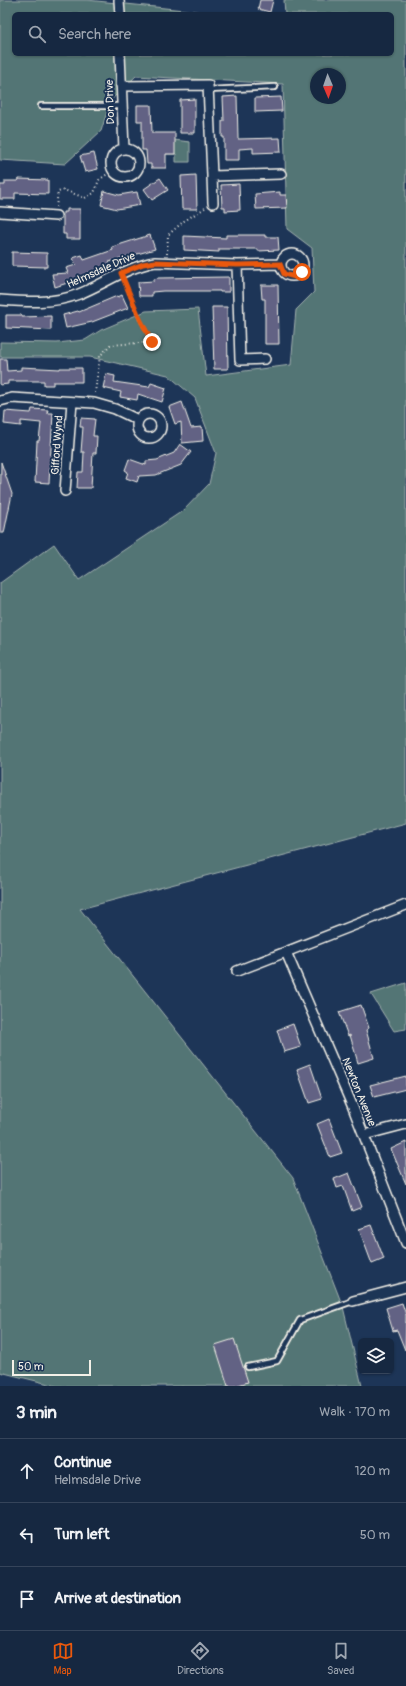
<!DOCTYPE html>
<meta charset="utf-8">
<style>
:root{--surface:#162841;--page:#23344c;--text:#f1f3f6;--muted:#9ea6b1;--line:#35445a;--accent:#ea580c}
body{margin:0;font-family:Pangolin,sans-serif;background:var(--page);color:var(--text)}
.controls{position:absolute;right:12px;bottom:12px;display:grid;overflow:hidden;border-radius:6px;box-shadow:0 1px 3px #0004}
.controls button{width:36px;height:36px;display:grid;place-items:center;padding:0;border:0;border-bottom:1px solid var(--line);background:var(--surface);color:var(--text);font:20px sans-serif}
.compass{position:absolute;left:310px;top:68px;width:36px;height:36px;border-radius:50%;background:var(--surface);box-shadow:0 1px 3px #0004;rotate:178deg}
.scale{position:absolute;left:12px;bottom:10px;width:79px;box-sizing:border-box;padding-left:4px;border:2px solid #f4f1e8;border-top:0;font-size:11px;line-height:14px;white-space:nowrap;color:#f4f1e8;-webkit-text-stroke:3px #1d3557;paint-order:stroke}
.stop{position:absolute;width:12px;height:12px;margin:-9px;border:3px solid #ea580c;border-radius:50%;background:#fff}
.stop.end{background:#ea580c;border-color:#fff;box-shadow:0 1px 4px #0008}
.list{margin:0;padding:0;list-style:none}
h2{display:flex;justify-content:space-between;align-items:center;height:52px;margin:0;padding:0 16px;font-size:17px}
h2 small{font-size:13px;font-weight:400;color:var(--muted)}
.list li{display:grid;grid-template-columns:26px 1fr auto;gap:12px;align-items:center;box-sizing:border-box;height:64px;padding:0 16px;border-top:1px solid var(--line)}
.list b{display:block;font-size:15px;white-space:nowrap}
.list p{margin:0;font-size:13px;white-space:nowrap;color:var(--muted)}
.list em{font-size:13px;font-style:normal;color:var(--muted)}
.icon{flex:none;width:22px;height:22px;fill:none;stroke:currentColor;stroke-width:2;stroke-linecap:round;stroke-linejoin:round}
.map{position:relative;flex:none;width:406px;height:1386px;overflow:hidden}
.search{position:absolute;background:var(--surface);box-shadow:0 1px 3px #0004;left:12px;right:12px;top:12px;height:44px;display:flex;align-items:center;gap:10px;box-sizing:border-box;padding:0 14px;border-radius:6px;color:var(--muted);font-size:15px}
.sheet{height:244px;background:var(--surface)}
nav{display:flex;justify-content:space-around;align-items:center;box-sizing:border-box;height:56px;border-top:1px solid var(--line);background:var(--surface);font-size:11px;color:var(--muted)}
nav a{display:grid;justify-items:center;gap:2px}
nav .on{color:var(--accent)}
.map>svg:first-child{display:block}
.green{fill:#527475;stroke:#a3b2ae;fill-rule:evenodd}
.building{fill:#626284;stroke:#f4f1e8}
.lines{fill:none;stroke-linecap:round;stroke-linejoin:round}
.lane-casing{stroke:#f4f1e8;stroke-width:8}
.street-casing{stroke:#f4f1e8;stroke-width:12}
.path{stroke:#f4f1e8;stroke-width:2;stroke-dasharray:1 3;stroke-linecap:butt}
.lane{stroke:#1d3557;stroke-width:4.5}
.street{stroke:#1d3557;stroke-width:9}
.route{stroke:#ea580c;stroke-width:5}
.labels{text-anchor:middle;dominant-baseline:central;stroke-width:4;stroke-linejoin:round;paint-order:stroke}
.street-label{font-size:11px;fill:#f4f1e8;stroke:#1d3557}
</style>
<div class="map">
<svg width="406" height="1386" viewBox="0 0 406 1386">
<rect width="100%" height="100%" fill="#1d3557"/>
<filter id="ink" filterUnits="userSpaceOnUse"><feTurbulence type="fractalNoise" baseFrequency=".025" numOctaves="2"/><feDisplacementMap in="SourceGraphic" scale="8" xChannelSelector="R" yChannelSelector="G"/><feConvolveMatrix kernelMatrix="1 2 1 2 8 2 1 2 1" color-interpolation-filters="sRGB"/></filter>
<g filter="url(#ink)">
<path class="green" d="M0 0H87L223 14H14V54H392V14H285L284 0H406V823L80 909 293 1178 343 1307 362 1386H57L0 1372V583L54 544 79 580 184 510 209 484 216 453 195 398 168 375 90 357H0V342L57 343 85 340 101 330 146 311 198 309 206 376 291 365 296 310 314 292 312 248 287 229 283 84 136 76 111 100 101 131 65 164 0 160ZM316 74H340V98H316Z
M166 139 190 142V162H176V154H166Z
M406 983V1029L394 1031 371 994Z"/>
<path class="building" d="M260 0H273L270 12 258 9Z
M237 96 238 139 280 138 281 152 253 153V148L239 149V160H224V137H222V121H224L223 97Z
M281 97 282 111 255 112V98Z
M195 99V133H180V100Z
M137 105H151L152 133H175V154H166V168H151V164H147L146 150H142V121H137Z
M94 153 98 169 85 172 80 156Z
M196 175 197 209H182L181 176Z
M160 178 168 190 152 200 144 189Z
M19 179 48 180V194L15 193V199H0V185H5V181H18Z
M239 184 240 210 225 211V207H222L221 185Z
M104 191 119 195 137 192 140 205 117 209 101 205Z
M280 192V195H286L287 208 256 209 255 194Z
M67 209H80V239H66V234H63V212H67Z
M150 235 155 249 109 262 110 266 88 273 89 276 55 287 52 274 68 273 66 268 76 265 73 258 82 255 84 260 113 250 112 247Z
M226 235H265V237H278L279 250 258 251V249H219V252L184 250V236L226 238Z
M12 252 47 253V267L12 266Z
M229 277V292H220V291H163L152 292V296H139L138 282 154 281V279L158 278Z
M261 285H278L279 344H265V299H262Z
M122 295 128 308 92 322 66 328 63 315 78 311 79 312 117 296 118 297Z
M212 307H227L228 369H214Z
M6 315H22V317L51 316V330L6 328Z
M0 359H6L7 371 21 370V367L60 369V368H82V382H53V385H44V381H8V384L0 385Z
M106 374 115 376 114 382 149 387 151 383 166 388 162 402 138 394 137 400 120 397 121 392 103 388Z
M182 402 191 428 202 427 203 441 182 443 181 422 175 424 169 407Z
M32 409 48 410 47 413H53L49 483 35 482 37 441H39L41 423 21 421V426L4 424 5 411 31 413Z
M81 418 95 419 93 436H97L96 453H93L91 488H77L78 472H83L84 452H81L83 427H80Z
M180 444 191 452 181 465 156 475 139 476 137 482 126 478 128 472 125 470 129 459 146 465V461L157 460 174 453Z
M1 462 12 494 4 533H0Z
M361 1005 369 1028 366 1030 374 1058 358 1063 350 1035 348 1036 339 1012Z
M293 1024 301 1047 284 1052 277 1030Z
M310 1064 322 1099 309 1103 297 1069Z
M406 1076V1089L374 1097 370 1085Z
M329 1119 342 1153 330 1157 317 1124Z
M406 1142V1184L391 1149Z
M349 1173 362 1207 352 1211 343 1186 337 1188 334 1179Z
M371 1225 384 1259 372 1264 359 1229Z
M402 1303 406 1315 405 1350 397 1330 393 1331 386 1308Z
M234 1339 248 1382 235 1386H228L215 1345Z"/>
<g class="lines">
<defs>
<path id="lane" d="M208 90 275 87
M41 106H122
M248 1367 277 1361 300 1320 353 1301"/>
<path id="street" d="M119 0 120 14
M120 54 124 149
M121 86 208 85 212 176 281 174
M111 163a14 14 0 1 1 28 0a14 14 0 1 1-28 0Z
M212 176 213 203
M0 212 56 216
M281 265a11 11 0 1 1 22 0a11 11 0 1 1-22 0Z
M237 265 240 360 265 359
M0 300C27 302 54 304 79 294 104 284 127 267 155 262L237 265 280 264
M0 401 12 398 94 403 115 409 138 420
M137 426a12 12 0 1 1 24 0a12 12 0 1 1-24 0Z
M65 491 72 402
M286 952 352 1105 406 1243
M237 971 406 905
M364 1135 406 1124
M353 1301 406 1287"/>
</defs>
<use href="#lane" class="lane-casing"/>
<use href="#street" class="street-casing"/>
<path class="path" d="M56 207 58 192 64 190 85 198 94 193 99 180 113 170
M167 254 168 235 184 221 205 208
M95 393 100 356 110 345 152 342 139 319 124 282"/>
<use href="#lane" class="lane"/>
<use href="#street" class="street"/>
</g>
</g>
<g class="lines" filter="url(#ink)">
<path class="route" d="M152 342 140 319 121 273 143 264 155 262 237 265 280 264 284 274 295 277 302 272"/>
</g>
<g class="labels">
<g class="street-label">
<text transform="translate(110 102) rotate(-92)">Don Drive</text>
<text transform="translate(101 270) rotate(-24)">Helmsdale Drive</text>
<text transform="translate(57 445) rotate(-86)">Gifford Wynd</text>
<text transform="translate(359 1092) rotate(68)">Newton Avenue</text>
</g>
</g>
</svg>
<div class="controls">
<button><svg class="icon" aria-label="layers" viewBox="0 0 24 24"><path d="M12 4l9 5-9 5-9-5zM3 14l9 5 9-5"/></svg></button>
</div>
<svg class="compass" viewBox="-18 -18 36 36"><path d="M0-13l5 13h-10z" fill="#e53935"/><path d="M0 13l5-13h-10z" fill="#9ea6b1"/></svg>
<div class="scale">50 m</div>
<div class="stop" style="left:302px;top:272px"></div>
<div class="stop end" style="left:152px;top:342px"></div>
<div class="search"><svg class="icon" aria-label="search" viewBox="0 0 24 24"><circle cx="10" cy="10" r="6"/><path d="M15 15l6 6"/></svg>Search here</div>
</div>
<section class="sheet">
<h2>3 min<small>Walk · 170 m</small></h2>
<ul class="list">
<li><svg class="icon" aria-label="ahead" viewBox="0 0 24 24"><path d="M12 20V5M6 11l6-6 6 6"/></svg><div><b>Continue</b><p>Helmsdale Drive</p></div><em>120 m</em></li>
<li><svg class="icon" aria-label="left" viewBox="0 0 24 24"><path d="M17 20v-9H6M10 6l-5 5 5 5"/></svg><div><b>Turn left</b></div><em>50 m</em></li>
<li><svg class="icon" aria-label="arrive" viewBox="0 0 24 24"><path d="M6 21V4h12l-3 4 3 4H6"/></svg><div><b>Arrive at destination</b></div></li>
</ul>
</section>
<nav>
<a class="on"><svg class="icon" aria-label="map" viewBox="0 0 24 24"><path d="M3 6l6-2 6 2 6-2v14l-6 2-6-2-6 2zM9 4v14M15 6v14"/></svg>Map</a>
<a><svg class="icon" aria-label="directions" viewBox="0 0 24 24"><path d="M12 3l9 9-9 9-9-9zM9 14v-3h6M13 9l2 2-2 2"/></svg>Directions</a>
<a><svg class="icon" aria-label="saved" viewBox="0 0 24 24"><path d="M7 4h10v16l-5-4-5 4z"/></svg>Saved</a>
</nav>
